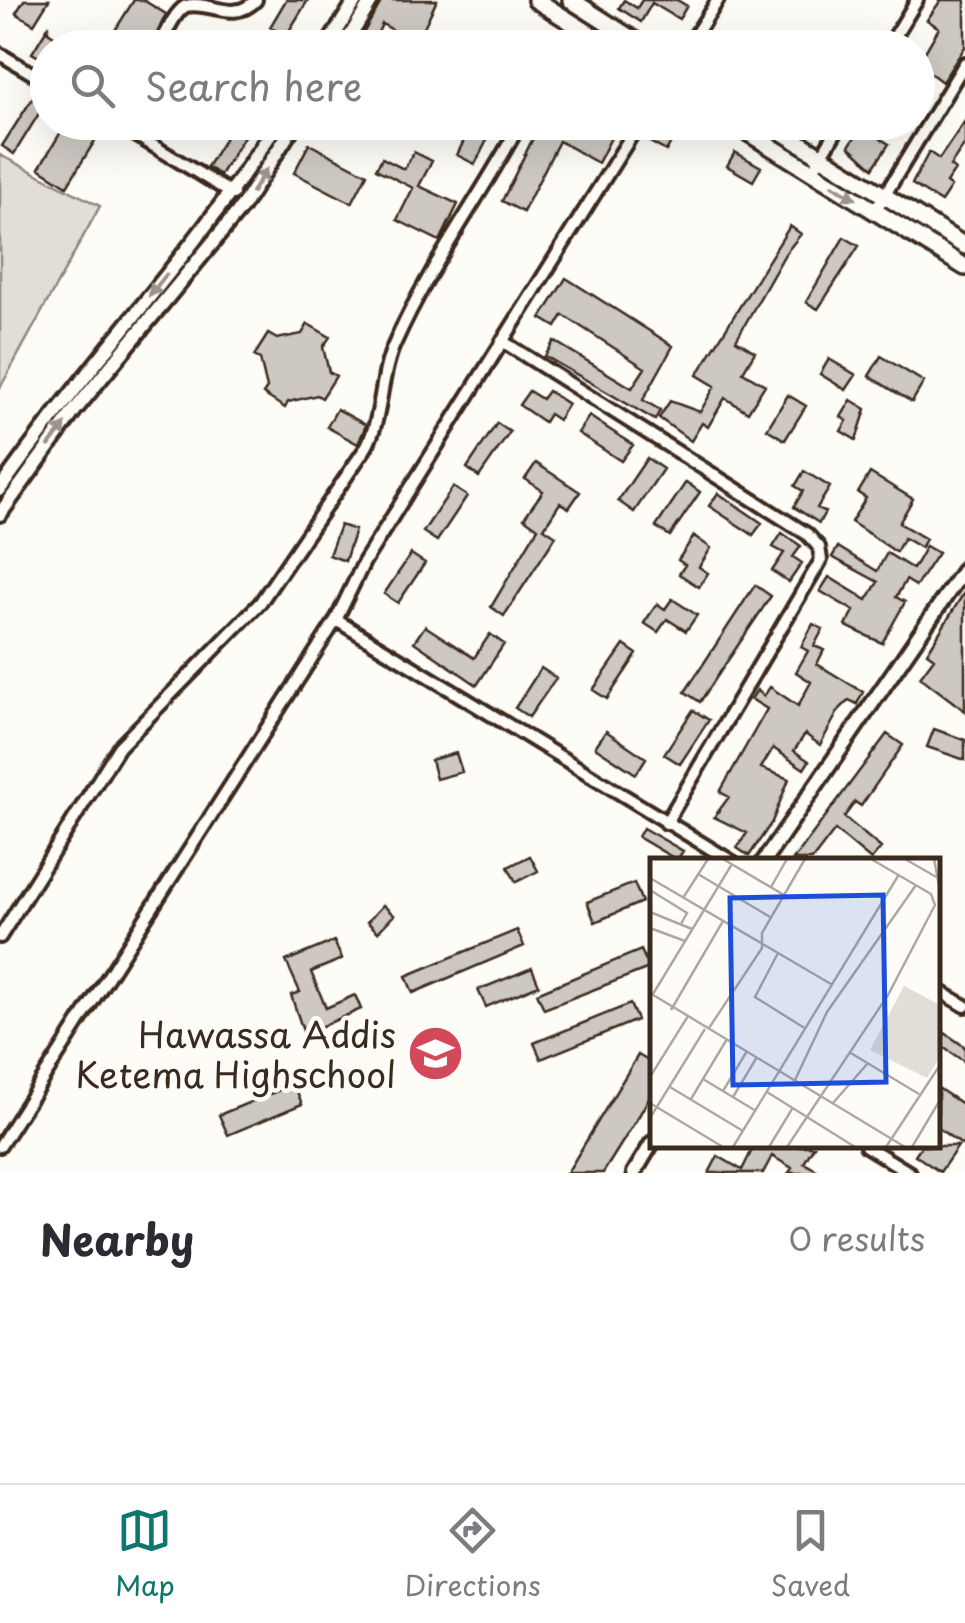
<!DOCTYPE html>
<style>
:root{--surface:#fff;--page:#f7f7f7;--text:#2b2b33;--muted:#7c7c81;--line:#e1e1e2;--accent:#0f766e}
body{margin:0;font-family:"Playpen Sans",sans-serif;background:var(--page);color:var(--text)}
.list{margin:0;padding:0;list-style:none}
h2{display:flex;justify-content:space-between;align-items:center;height:130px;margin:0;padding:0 40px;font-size:42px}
h2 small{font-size:32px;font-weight:400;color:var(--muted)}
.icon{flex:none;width:55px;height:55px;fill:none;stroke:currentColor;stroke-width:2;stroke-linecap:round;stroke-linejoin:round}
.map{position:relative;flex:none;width:965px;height:1173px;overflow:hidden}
.search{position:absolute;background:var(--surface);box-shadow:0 10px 40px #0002;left:30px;right:30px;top:30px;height:110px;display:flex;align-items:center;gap:25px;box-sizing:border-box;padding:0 35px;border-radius:55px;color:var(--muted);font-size:38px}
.sheet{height:310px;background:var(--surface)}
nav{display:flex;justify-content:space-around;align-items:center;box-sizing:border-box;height:140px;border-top:2px solid var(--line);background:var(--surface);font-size:28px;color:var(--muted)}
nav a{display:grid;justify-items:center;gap:5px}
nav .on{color:var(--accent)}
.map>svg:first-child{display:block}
.green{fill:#e1ded7;stroke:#8e847a;stroke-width:2.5}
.building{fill:#cdc8c2;stroke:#3b2a1e;stroke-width:2.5}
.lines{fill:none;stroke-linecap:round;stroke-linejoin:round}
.minor-casing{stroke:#3b2a1e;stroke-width:18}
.tertiary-casing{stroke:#3b2a1e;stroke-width:20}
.secondary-casing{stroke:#3b2a1e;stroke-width:22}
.minor{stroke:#fdfcf7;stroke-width:10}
.tertiary{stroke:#fdfcf7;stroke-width:12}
.secondary{stroke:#fdfcf7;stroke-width:15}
.oneway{fill:#9c938a}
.labels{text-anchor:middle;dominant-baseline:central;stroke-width:9;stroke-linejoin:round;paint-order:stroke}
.poi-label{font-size:35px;fill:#3b2a1e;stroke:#fdfcf7;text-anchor:end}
.inset-road{fill:none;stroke:#afa8a0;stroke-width:2.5}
.view{fill:#1d4ed8;fill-opacity:0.15;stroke:#1d4ed8;stroke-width:5}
.inset-edge{fill:none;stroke:#3b2a1e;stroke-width:5}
</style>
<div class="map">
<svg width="965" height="1173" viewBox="0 0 965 1173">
<rect width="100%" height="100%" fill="#fdfcf7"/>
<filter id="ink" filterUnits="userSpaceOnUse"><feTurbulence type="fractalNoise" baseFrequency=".01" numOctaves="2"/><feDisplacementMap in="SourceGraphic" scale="20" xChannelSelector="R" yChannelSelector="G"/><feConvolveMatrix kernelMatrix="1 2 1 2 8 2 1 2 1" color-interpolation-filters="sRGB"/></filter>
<g filter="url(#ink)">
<path class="green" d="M0 155 100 206 0 388Z"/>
<path class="building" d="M24 0H49L34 24 16 13Z
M134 0H143L166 14 151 46 104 48Z
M286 0H308L286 36 270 27Z
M382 0H437L414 48 395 43 400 34 382 24 372 45 378 48H355Z
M624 0 637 8 642 0H677L687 6 679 19 652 3 641 22 619 8Z
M941 0H965V47L942 82 918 64 939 28 927 20Z
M48 27V32L60 40 55 48H48V62L32 53Z
M39 88 48 93V99L14 154 2 146Z
M965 121V144L950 166 955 170 946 183 951 187 941 202 912 184 929 152 939 159Z
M67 122 104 126 67 186 39 168Z
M235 122H253L220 175 207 167Z
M473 122H496L475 164 457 155Z
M541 122 569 128 571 125 589 134 595 122 617 126 598 163 559 141 523 212 502 201Z
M662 122 679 128 666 151 650 142Z
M873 122H892L881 139 889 144 873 168 849 146 861 128 867 132Z
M309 144 367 174 352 203 294 173Z
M414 152 432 161 419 186 458 204 440 241 397 220 413 188 376 169 382 158 404 169Z
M735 152 761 167 753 181 727 166Z
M790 226 801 234 785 254 736 340 755 352 743 372 765 385 748 412 725 398 708 427 702 423 691 441 659 418 670 401 700 412 715 386 697 375Z
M844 237 859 246 818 309 806 302Z
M566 278 673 346 643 400 660 410 655 420 545 356 554 341 632 388 645 368 563 315 556 327 541 318Z
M308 324 330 337 323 347 329 372 336 376 322 398 317 395 288 402 285 408 263 394 267 388 260 359 254 356 268 334 277 339 302 334Z
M881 356 924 382 912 402 869 376Z
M829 359 856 375 846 390 820 374Z
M529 391 542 399 548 391 568 404 558 420 549 414 544 422 519 405Z
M788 395 806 406 785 440 767 429Z
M851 400 866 409 856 440 841 431 847 421 841 417Z
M337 409 366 425 358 444 327 427Z
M589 416 633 445 621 461 578 433Z
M497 423 510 432 479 477 467 468Z
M647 458 663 469 634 512 618 501Z
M536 463 580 492 569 508 560 503 544 528 556 536 504 616 491 607 538 528 524 518 543 491 525 479Z
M804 471 830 487 817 508 825 512 819 523 794 507 803 491 795 486Z
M870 473 913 499 899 523 926 539 921 548 904 538 896 552 851 522 866 498 858 493Z
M686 482 700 492 670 536 656 527Z
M453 487 467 496 437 541 423 532Z
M718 493 762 523 753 535 709 506Z
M340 525 355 530 345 561 329 555Z
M782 533 801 546 793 557 802 563 789 582 772 571 784 553 773 547Z
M694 536 711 548 699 567 708 573 699 587 679 574 685 565 678 560Z
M926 546 938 553 916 586 906 580 896 597 905 602 882 643 846 626 854 611 820 591 829 577 867 600 878 582 832 557 838 547 877 571 887 553 913 569Z
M411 554 425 563 398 603 384 594Z
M755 585 771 596 700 702 685 692Z
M965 591V711L920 677 934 658 927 653Z
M672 599 697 615 686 631 667 619 658 632 644 623 657 604 665 609Z
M813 624 823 629 814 646 824 650 817 664 863 692 857 704 849 700 839 710 820 745 805 734 794 751 809 761 804 769 773 748 761 768 789 779 772 822 749 856 737 848 747 833 714 817 729 797 720 792 767 709 751 699 757 690 764 696 770 687 798 706 811 682 796 672 808 651 801 647Z
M425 626 474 658 490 634 504 644 477 685 414 642Z
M624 645 637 654 607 699 593 690Z
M541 668 556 678 529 717 515 708Z
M693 710 709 720 680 764 664 754Z
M934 729 965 740V760L927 747Z
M606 731 646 758 636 774 595 747Z
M887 734 903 745 861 806 855 802 844 817 881 848 871 860 835 830 812 860H793Z
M456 753 462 772 436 779 431 760Z
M643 828 683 851 677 860 638 837Z
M530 856 538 871 516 882 508 867Z
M634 883 642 902 595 922 587 902Z
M383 905 394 915 378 932 367 922Z
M517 930 524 946 413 993 406 976Z
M334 941 342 959 311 972 326 1008 355 995 361 1009 304 1034 291 995 300 992 286 961Z
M641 950 649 968 544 1009 537 993Z
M532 968 539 985 486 1007 478 990Z
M630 1004 637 1020 541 1059 534 1043Z
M945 1033 965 1047V1062L938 1044Z
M638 1055 652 1063V1092L640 1114 603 1173H567Z
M294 1084 302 1104 228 1135 219 1115Z
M938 1088 965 1106V1147L938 1128Z
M754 1146H814L804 1163 822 1173H789L792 1168 772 1156 763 1173H709L718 1156 742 1170Z
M921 1146H958L940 1172 915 1155Z"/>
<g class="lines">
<defs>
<path id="minor" d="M159 48C165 36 174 12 186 6 210 0 233 24 256 0
M563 48 576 25
M687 48 718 0
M888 48 917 0
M0 54 48 83
M114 122 233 194
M811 173 842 122
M875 211 965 63
M502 341 807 534 819 547 821 560 666 823
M336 620 731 861
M0 937 119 747 260 603 365 449C383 419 379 378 394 345 429 266 480 198 521 122
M938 990 965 1006
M0 1146 336 620 364 562 640 122
M866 1146 910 1173"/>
<path id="tertiary" d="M326 48 356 0
M343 48 372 0
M0 489C88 363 196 252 278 122
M0 514 75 410 242 207 296 122
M764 861 965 568
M634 1173 652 1143"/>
<path id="secondary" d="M536 0 612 48
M571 0 646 48
M731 122 965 267
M766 122 965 246"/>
</defs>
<use href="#minor" class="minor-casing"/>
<use href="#tertiary" class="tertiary-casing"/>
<use href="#secondary" class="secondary-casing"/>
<use href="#minor" class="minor"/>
<use href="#tertiary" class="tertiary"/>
<use href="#secondary" class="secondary"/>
</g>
<defs><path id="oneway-solid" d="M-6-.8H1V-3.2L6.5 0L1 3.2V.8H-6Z" transform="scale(2.5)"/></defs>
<g class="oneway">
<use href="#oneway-solid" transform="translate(259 181) rotate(-58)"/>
<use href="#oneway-solid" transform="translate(844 192) rotate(31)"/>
<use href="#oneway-solid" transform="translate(158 285) rotate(129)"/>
<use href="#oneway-solid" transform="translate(57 435) rotate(-53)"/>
</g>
</g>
<defs>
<symbol id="school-disc" viewBox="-11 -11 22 22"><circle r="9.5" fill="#d1495b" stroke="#fdfcf7"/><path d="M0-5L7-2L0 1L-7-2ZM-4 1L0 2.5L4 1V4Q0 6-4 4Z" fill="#fff"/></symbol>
</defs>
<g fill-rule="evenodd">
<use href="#school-disc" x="404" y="1022" width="63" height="63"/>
</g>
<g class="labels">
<g class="poi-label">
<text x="396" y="1033">Hawassa Addis<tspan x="396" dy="40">Ketema Highschool</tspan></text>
</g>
</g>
<g transform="translate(650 858)">
<rect width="290" height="290" fill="#fdfcf7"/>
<path d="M254 128 290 147V199L277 220 220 192Z" fill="#e1ded7"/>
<path class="inset-road" d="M73 1 134 37M255 1 288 20M284 1 290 33M48 16 120 59M0 20 181 126M121 29 137 1M0 32 37 55 31 66M33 40 58 1M0 54 42 71M0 70 35 83M128 95 105 139 156 171M0 135 255 289M3 136 82 6M21 152 73 63M59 170 112 90V75L155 1M199 194 269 236M0 219 38 158M53 221 106 253M145 222 177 154 266 27M20 229 93 273M73 233 97 193M117 234 205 289M83 239 107 199M41 241 77 181M0 245 73 289M183 245 218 205M0 260 55 171M83 289 248 18M119 289 142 251M137 289 238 137 285 47 281 36 221 1M236 289 290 207M262 289 290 242"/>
<path class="view" d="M233 37 236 224 83 227 80 40Z"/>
<rect width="290" height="290" class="inset-edge"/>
</g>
</svg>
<div class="search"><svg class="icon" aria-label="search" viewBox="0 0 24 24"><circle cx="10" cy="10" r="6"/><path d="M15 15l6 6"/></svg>Search here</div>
</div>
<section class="sheet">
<h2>Nearby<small>0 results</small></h2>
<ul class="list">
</ul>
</section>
<nav>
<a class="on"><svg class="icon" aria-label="map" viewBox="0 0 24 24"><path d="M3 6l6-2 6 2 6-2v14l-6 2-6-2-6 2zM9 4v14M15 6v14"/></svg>Map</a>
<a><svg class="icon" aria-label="directions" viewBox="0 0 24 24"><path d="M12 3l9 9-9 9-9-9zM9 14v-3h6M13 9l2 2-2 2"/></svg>Directions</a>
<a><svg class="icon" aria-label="saved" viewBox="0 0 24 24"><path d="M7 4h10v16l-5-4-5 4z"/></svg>Saved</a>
</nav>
